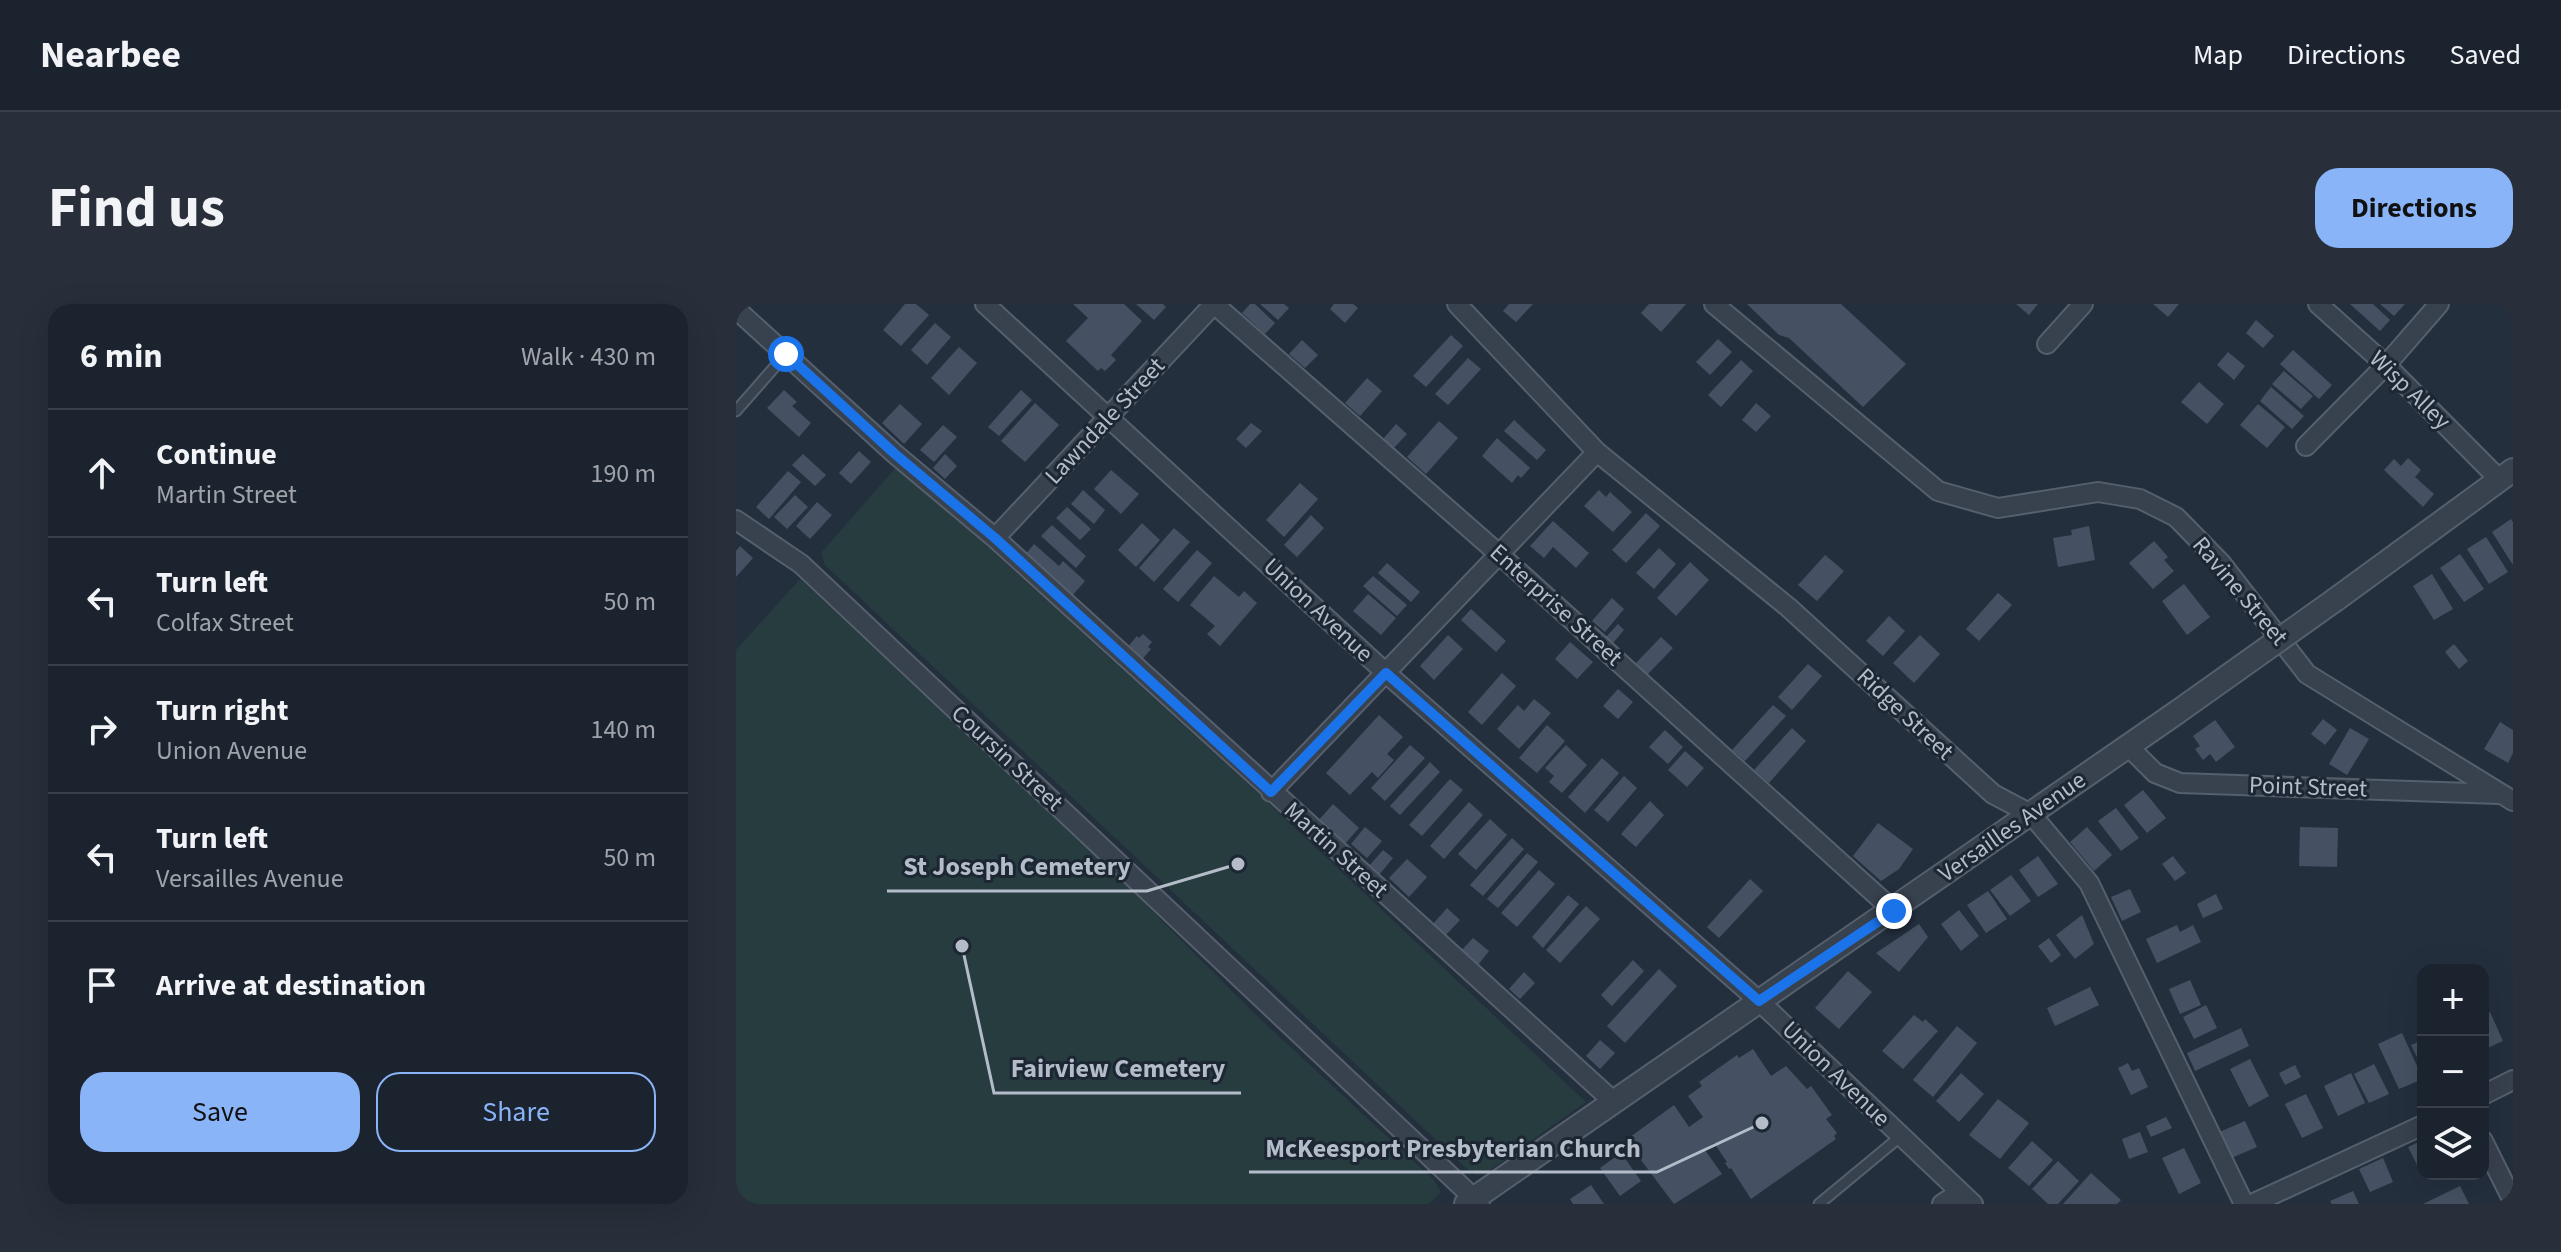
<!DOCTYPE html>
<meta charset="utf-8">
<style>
:root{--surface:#1b232e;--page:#282f3a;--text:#f1f3f6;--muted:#a0a4aa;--line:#39404a;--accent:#8ab4f8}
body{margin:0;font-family:"Source Sans 3",sans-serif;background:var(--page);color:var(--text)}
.controls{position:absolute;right:24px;bottom:24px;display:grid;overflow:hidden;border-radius:16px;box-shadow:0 8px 32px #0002}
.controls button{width:72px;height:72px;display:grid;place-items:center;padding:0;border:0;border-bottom:2px solid var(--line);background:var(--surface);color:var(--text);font:40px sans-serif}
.stop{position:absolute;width:24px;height:24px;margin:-18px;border:6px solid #1a73e8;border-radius:50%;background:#fff}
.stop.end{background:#1a73e8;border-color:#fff;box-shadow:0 2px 8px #0008}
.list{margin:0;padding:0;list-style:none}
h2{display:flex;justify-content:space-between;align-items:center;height:104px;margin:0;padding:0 32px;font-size:34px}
h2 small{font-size:26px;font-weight:400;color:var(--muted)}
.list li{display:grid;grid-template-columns:52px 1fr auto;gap:24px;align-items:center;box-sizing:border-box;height:128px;padding:0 32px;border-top:2px solid var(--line)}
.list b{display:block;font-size:30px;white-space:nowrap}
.list p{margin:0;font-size:26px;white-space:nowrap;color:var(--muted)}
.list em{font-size:26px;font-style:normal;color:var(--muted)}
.actions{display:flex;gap:16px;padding:24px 32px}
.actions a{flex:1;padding:18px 0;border:2px solid var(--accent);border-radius:24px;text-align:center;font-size:28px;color:var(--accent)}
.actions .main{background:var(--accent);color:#111}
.icon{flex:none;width:44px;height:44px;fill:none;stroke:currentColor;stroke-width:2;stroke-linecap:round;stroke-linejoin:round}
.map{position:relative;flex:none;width:1777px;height:900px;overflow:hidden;border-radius:24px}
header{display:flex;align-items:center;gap:48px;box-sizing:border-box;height:112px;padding:0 40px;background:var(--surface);border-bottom:2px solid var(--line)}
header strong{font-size:38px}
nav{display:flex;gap:44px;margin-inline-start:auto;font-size:28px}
.intro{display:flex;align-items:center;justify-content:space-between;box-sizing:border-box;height:192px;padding:0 48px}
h1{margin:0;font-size:56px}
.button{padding:20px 36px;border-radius:24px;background:var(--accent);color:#111;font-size:28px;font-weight:700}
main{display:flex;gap:48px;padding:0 48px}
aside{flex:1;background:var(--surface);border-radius:24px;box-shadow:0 8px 32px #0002}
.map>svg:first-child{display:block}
.green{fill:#263c3f}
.building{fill:#455162}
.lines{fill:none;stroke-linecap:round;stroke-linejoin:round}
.service-casing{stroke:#565f6c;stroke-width:13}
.minor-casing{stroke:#565f6c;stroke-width:22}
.tertiary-casing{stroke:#565f6c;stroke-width:26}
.service{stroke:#38414e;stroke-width:9}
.minor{stroke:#38414e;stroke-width:18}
.tertiary{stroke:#38414e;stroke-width:22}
.tertiary-bridge-casing{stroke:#565f6c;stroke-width:26;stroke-linecap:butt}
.tertiary-bridge{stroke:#38414e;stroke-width:22}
.route{stroke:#1a73e8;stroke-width:10}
.labels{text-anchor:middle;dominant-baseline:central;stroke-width:6;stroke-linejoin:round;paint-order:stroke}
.street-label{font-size:24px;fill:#b4bcc9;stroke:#1d2633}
.leader{fill:none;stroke:#b4bcc9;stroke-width:3}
.callout-dot{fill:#b4bcc9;stroke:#1d2633;stroke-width:3}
.callout-label{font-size:26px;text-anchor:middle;font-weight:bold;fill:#b4bcc9;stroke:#1d2633;stroke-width:6;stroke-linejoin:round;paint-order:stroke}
</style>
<header>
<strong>Nearbee</strong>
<nav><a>Map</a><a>Directions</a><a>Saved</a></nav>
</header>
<div class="intro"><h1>Find us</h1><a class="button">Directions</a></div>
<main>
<aside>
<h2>6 min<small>Walk · 430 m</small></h2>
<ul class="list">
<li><svg class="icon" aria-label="ahead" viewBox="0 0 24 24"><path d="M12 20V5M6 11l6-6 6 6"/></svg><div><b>Continue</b><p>Martin Street</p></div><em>190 m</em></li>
<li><svg class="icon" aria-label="left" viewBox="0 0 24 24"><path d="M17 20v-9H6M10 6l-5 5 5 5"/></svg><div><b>Turn left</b><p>Colfax Street</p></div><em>50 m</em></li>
<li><svg class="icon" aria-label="right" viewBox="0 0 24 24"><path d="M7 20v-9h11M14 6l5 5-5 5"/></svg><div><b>Turn right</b><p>Union Avenue</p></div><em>140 m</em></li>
<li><svg class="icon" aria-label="left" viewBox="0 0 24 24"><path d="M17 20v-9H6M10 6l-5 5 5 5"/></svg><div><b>Turn left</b><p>Versailles Avenue</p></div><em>50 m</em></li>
<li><svg class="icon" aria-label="arrive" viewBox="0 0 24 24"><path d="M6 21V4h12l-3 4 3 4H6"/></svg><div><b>Arrive at destination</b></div></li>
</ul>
<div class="actions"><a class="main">Save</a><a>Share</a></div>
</aside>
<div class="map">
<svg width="1777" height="900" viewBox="0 0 1777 900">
<rect width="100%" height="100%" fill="#242f3e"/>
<path class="green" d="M162 161 526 493 850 798 750 869 740 871 730 864 89 261 85 249Z
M64 275 383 574 519 710 698 876 705 888 693 900H11L0 890V346Z"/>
<path class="building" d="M169 0H180L193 11 165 42 147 26Z
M337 0H388L406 17 375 51 380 56 369 67 365 64 362 67 330 37 352 14Z
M400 0H427L430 3 418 16Z
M514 0H519L539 19 529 30 506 9Z
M524 0H548L553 4 542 16Z
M598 0H617L622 4 609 19 594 5Z
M773 0H797L780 18 767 7Z
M913 0H950L925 28 905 9Z
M1011 0H1105L1170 60 1127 103 1053 34 1043 31Z
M1280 0H1302L1293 11Z
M1417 0H1443L1432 13Z
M1614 0H1637L1654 16 1644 27Z
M1644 0H1669L1658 12Z
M1520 16 1538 32 1527 44 1510 29Z
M199 19 215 33 191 61 175 46Z
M715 31 727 42 690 83 677 72Z
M982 35 996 48 974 71 960 58Z
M566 36 582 51 569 64 553 50Z
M223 43 241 59 213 91 195 74Z
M1557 46 1596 81 1583 95 1544 60Z
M1492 48 1509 62 1498 76 1481 61Z
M732 54 745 65 712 101 699 90Z
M1005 56 1017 67 985 103 972 91Z
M1548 67 1577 92 1565 105 1536 80Z
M631 74 646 87 624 112 609 99Z
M1463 78 1488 100 1471 120 1445 98Z
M1535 83 1568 112 1556 125 1524 97Z
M48 86 61 98 56 102 75 119 63 133 31 104Z
M285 86 296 96 263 132 252 123Z
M299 99 323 121 289 158 265 137Z
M1020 99 1035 112 1020 128 1006 116Z
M164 100 186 120 168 140 146 119Z
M1522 100 1549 123 1531 144 1504 121Z
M778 116 810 146 801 156 768 127Z
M703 117 722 134 690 170 671 153Z
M515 119 526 127 510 144 500 135Z
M660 120 671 130 657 145 647 135Z
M207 121 221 133 198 158 184 146Z
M761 134 794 164 785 174 782 171 776 179 746 152Z
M123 147 135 158 115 180 103 169Z
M67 150 90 171 79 182 56 161Z
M209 150 221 162 209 175 197 164Z
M1672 154 1685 166 1679 173 1698 190 1687 203 1648 166 1658 155 1665 162Z
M375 166 403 190 385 210 358 185Z
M52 167 65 178 33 215 20 203Z
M564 179 582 195 548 233 530 216Z
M347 186 369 206 358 220 335 200Z
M863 186 870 193 874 188 896 208 877 228 848 202Z
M59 191 72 203 51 225 38 213Z
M81 198 96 211 74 235 60 222Z
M331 203 355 225 344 236 320 214Z
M910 209 924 222 890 259 876 246Z
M575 211 588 224 561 253 548 241Z
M1775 215 1777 218V261L1756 228Z
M817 217 853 249 840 264 817 243 808 254 794 242Z
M406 219 424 236 400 263 382 246Z
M316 221 350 252 340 264 305 232Z
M1353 222 1359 256 1322 263 1317 234 1336 231 1335 226Z
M438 224 454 238 418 278 403 264Z
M1750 233 1772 268 1753 280 1731 245Z
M1418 237 1432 253 1428 256 1438 267 1417 285 1393 259Z
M298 240 323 262 327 257 349 277 335 293 289 251Z
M4 242 17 254 0 273V247Z
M923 244 940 260 918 285 900 269Z
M461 246 476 259 442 298 427 285Z
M1724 250 1748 285 1728 298 1704 264Z
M1089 251 1108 267 1081 297 1062 281Z
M954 258 973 276 940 312 921 294Z
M651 259 684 288 675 298 642 269Z
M1696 270 1717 305 1698 316 1677 282Z
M478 272 503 293 508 287 521 299 484 342 471 330 479 322 454 301Z
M637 272 671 301 661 312 627 282Z
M1448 280 1474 313 1451 331 1426 297Z
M1262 289 1276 301 1243 337 1230 325Z
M632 290 660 314 645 331 617 307Z
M876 294 888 305 869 328 856 317Z
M735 305 770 337 760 348 725 316Z
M1153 312 1169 327 1147 352 1130 337Z
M882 320 888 326 877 339 870 333Z
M407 330 416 338 412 343 415 345 404 358 390 345 401 332 403 334Z
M712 331 727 345 698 376 684 362Z
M1184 331 1204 350 1178 379 1157 359Z
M925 333 937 344 911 371 899 360Z
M834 338 857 358 841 375 819 355Z
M1718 340 1732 357 1723 365 1709 348Z
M1072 360 1086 372 1056 406 1042 393Z
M766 369 780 382 746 421 732 408Z
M882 385 897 398 882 415 867 402Z
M798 395 815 409 783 445 761 425 782 401 788 407Z
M1037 401 1050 412 1009 457 996 446Z
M643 411 667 433 651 450 658 456 642 474 636 468 614 491 590 469Z
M1587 415 1601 426 1589 441 1575 430Z
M1479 416 1499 443 1480 458 1474 450 1467 456 1459 445 1464 442 1457 432Z
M1764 418 1777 426V449L1772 459 1748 445Z
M811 421 829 437 801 469 783 454Z
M1056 424 1070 437 1033 479 1018 466Z
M1614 424 1633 435 1611 471 1593 460Z
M929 426 947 443 932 460 913 443Z
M674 441 689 454 649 497 635 484Z
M830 441 851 461 826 489 813 478 818 472 809 464Z
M949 447 968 464 951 483 932 466Z
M866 454 883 469 849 509 832 493Z
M694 458 704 468 664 511 654 502Z
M888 472 901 484 872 518 858 506Z
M714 475 727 486 686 532 673 521Z
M1407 486 1430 514 1411 529 1388 501Z
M914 497 928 511 900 543 885 530Z
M733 498 747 511 708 555 694 542Z
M597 500 623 524 608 541 582 517Z
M1380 504 1403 534 1385 547 1362 517Z
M754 515 771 531 740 566 722 550Z
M1142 519 1177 545 1163 565 1145 577 1117 552Z
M629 523 646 537 631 554 615 540Z
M1351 523 1376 551 1358 567 1334 538Z
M1564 523 1602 524 1601 563 1563 562Z
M776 534 788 545 747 592 734 581Z
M647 546 657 554 643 571 633 562Z
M791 549 802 558 762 604 751 595Z
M1302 552 1322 580 1302 593 1283 566Z
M1437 552 1450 569 1439 577 1426 560Z
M671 555 691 573 673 593 653 574Z
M803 566 819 580 781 623 765 609Z
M1275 571 1295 597 1274 612 1254 586Z
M1014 575 1027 587 983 634 971 623Z
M1394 585 1405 608 1386 617 1375 593Z
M1252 587 1271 615 1250 629 1231 601Z
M1480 590 1487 605 1467 614 1461 600Z
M832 591 843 600 807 644 796 633Z
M850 602 864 615 824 659 810 646Z
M711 604 724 616 710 631 697 620Z
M1223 606 1243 632 1225 647 1205 620Z
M1346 611 1358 640 1339 655 1320 631Z
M1183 620 1192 633 1163 668 1140 649Z
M1441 621 1444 628 1457 621 1465 638 1421 659 1410 635Z
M737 634 753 647 742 661 725 647Z
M1313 634 1325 651 1315 659 1302 642Z
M897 656 908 667 876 702 865 691Z
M923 665 941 682 889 739 871 722Z
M1112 667 1136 688 1103 725 1079 704Z
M788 668 799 679 784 695 773 685Z
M1454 676 1465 701 1444 710 1433 685Z
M1354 683 1363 701 1319 722 1311 704Z
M1470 701 1481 724 1458 735 1447 713Z
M1754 708 1767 737 1747 746V711Z
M1178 711 1187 718 1189 715 1202 727 1167 765 1146 747Z
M1221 722 1241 739 1197 793 1177 776Z
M1505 724 1513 742 1459 767 1451 749Z
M1666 729 1687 775 1663 785 1642 740Z
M864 736 879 749 864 765 850 752Z
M1687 736V766L1675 741Z
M1017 745 1035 772 1050 762 1071 785 1075 782 1096 811 1090 815 1101 829 1098 832 1100 835 1015 895 995 864 993 865 989 859 991 858 978 839 969 846 986 870 938 900 890 836 938 801 953 823 967 813 952 792 966 782 963 778 1001 751 1003 754Z
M1514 755 1533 792 1513 803 1494 765Z
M1392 759 1396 767 1403 764 1412 783 1395 791 1382 764Z
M1638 760 1653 790 1633 799 1618 770Z
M1559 761 1565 773 1549 781 1543 769Z
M1225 769 1248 790 1223 818 1200 797Z
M1615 769 1629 799 1602 812 1588 782Z
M1570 790 1587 824 1566 834 1549 800Z
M1262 795 1293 819 1264 855 1233 831Z
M1430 813 1436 824 1415 833 1410 822Z
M1509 817 1521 843 1493 855 1481 829Z
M1404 828 1412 848 1393 855 1386 835Z
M1687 836V866L1684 867 1672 843Z
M1296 837 1317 856 1293 882 1272 864Z
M1448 844 1465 879 1443 890 1426 854Z
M885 849 905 877 884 892 864 864Z
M1647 854 1657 878 1634 888 1623 865Z
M1322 857 1343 877 1322 900H1312L1296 885Z
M1355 869 1385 896 1381 900H1327Z
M855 881 868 900H837L834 895Z
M1724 882 1733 900H1687Z
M1617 887 1623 900H1596L1594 897Z"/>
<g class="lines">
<defs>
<path id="service" d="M0 107 50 50
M1083 900 1165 832"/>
<path id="minor" d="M249 0 650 369 1023 697 1237 900
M478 0 764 251 1158 607
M721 0 861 148 1052 303 1257 490 1295 510 1353 579 1508 900
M978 0 1202 187 1262 204 1362 188 1404 195 1440 213 1485 259 1571 370 1777 497
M1582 0 1650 61 1763 175
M0 5 159 150 259 234 878 798
M1311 40 1347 0
M1570 142 1650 61 1703 0
M0 216 65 260 744 900
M259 234 478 0
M1392 442 1419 469 1444 479 1764 490
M535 488 861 148
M1747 791 1777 776
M1747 837 1777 897
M1206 900 1224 888
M1516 900 1687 821"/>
<path id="tertiary" d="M1599 296 1777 166
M730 900C966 736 1204 574 1440 409"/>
</defs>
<use href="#service" class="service-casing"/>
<use href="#minor" class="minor-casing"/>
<use href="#tertiary" class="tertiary-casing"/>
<use href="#service" class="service"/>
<use href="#minor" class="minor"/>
<use href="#tertiary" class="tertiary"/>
<defs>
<path id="tertiary-bridge" d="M1440 409 1599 296"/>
</defs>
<use href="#tertiary-bridge" class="tertiary-bridge-casing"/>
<use href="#tertiary-bridge" class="tertiary-bridge"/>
</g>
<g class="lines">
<path class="route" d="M50 50 159 150 259 234 535 488 650 369 1023 697 1158 607"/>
</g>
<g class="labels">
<g class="street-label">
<text transform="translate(1674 86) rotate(44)">Wisp Alley</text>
<text transform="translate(369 117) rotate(-47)">Lawndale Street</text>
<text transform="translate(1504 287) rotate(50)">Ravine Street</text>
<text transform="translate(820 301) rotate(42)">Enterprise Street</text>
<text transform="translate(582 306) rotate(43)">Union Avenue</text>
<text transform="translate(1169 410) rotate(43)">Ridge Street</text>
<text transform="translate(271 454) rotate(43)">Coursin Street</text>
<text transform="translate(1572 483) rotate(2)">Point Street</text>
<text transform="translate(1276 523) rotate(-35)">Versailles Avenue</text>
<text transform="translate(600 546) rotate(42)">Martin Street</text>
<text transform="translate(1100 770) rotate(44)">Union Avenue</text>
</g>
</g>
<path class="leader" d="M502 560L411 587H151M226 642L258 789H505M1026 819L921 868H513"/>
<g class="callout-dot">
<circle cx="502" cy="560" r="8"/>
<circle cx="226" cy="642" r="8"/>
<circle cx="1026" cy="819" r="8"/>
</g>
<g class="callout-label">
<text x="281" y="571">St Joseph Cemetery</text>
<text x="382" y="773">Fairview Cemetery</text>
<text x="717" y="853">McKeesport Presbyterian Church</text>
</g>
</svg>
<div class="controls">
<button>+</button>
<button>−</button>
<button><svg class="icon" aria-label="layers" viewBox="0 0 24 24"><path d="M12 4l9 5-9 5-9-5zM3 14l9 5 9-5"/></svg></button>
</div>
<div class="stop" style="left:50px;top:50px"></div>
<div class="stop end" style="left:1158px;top:607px"></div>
</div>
</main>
